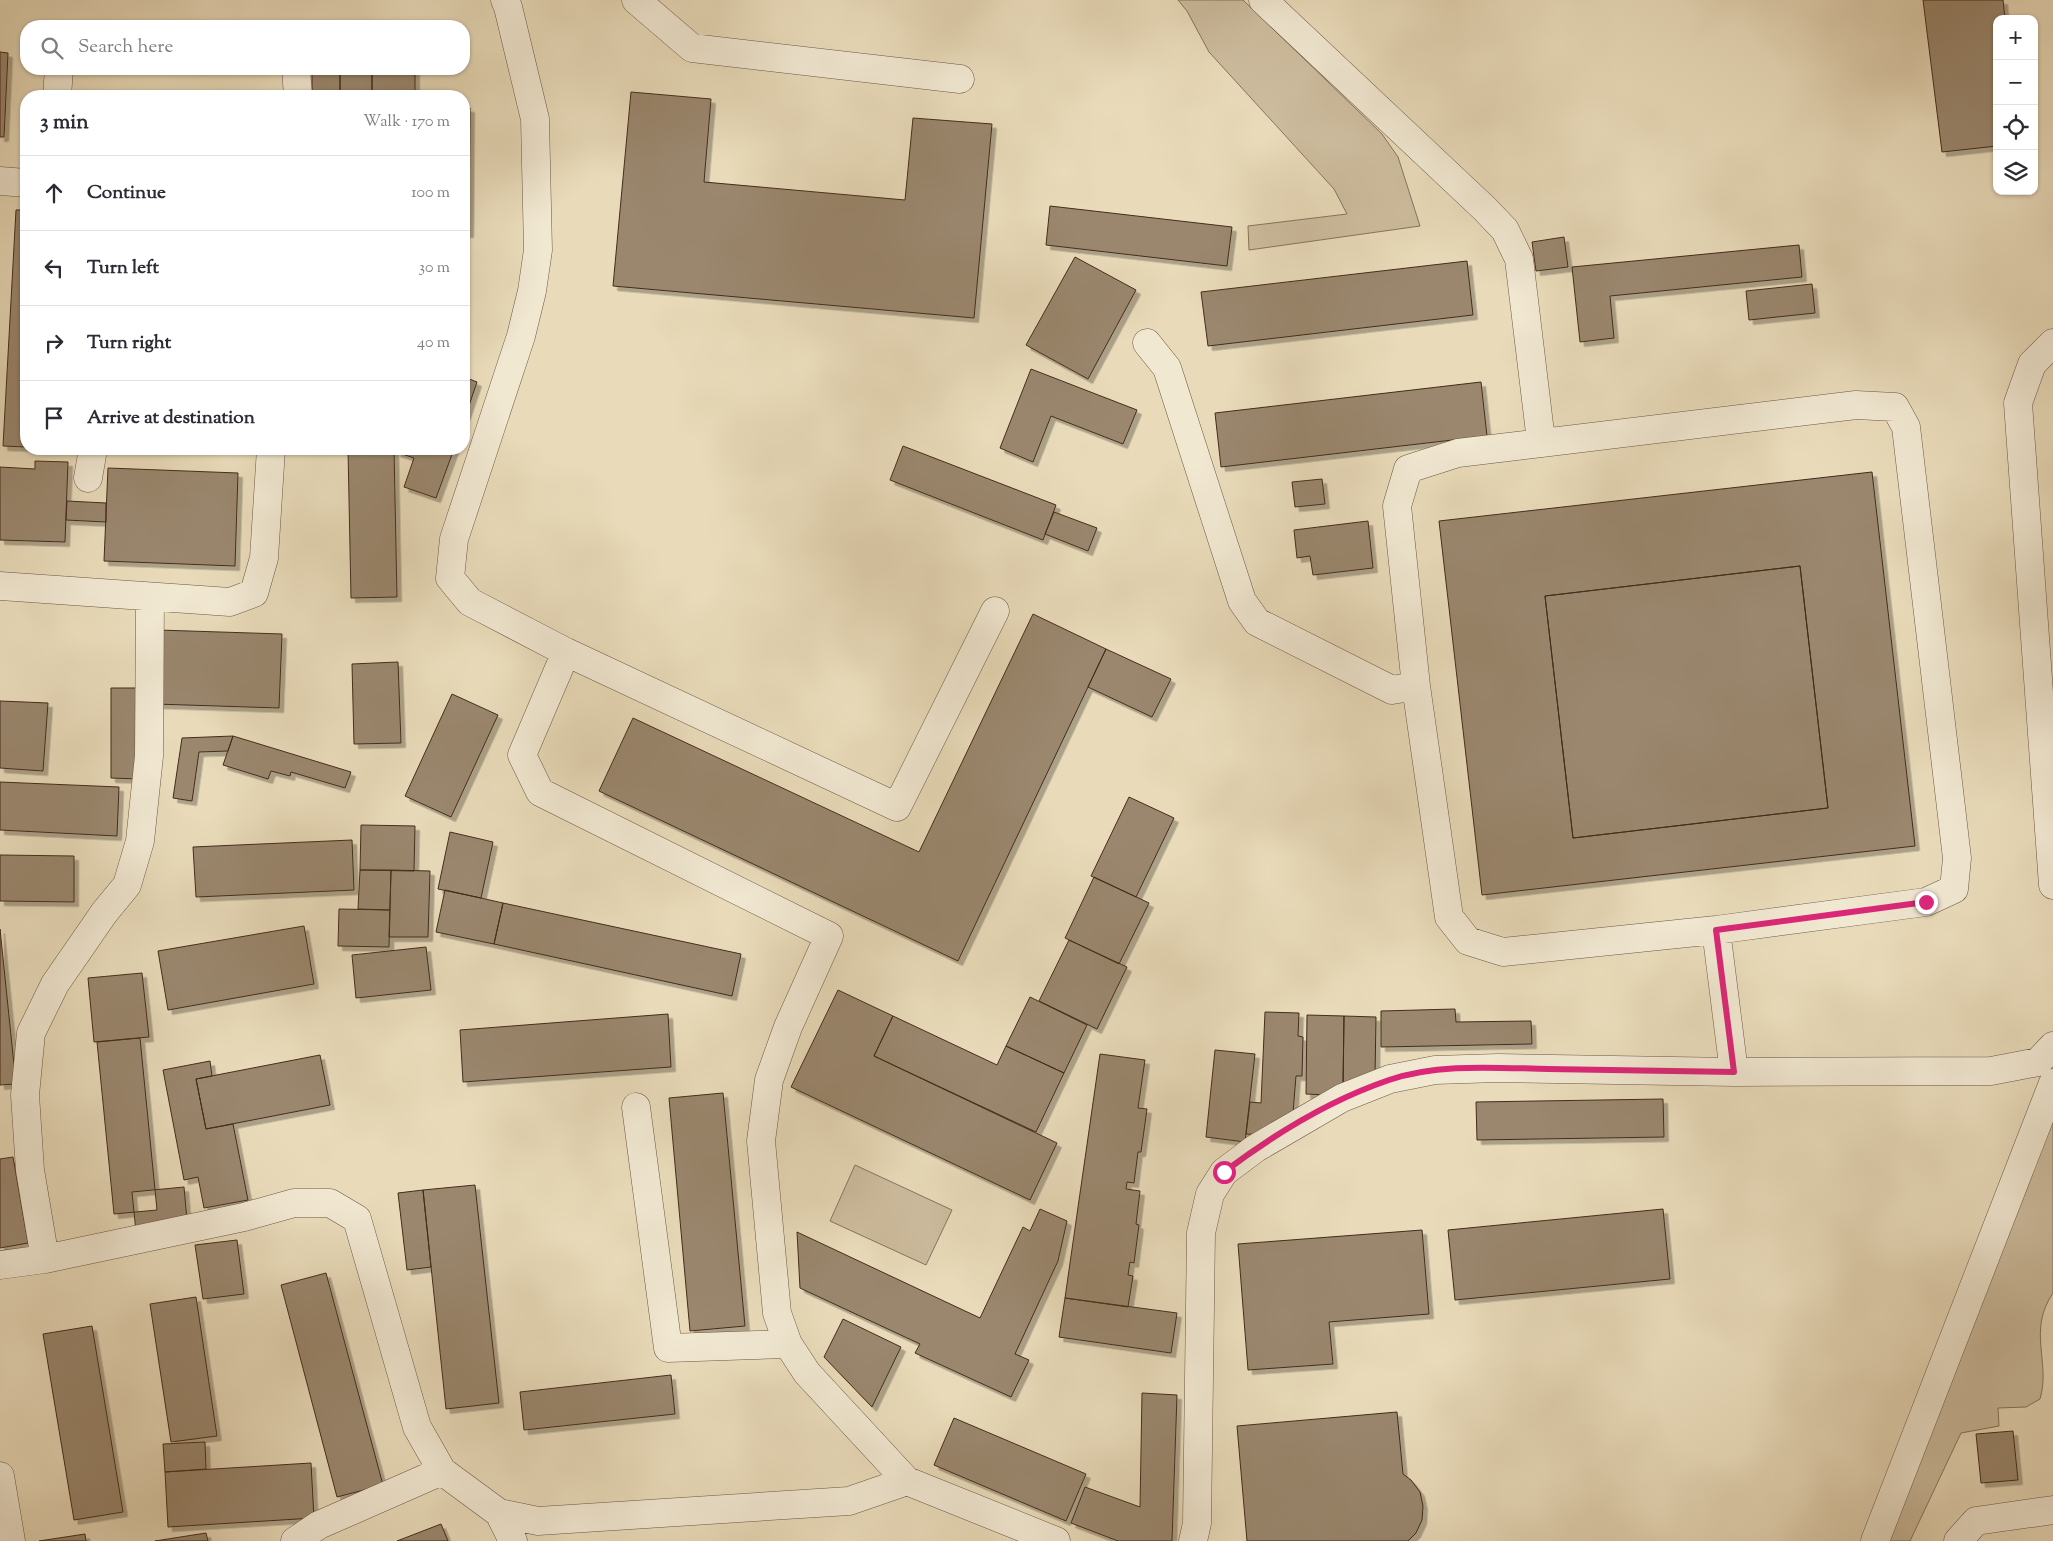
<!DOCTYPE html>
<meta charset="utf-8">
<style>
:root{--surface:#fff;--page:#f7f7f7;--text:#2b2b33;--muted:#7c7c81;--line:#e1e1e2}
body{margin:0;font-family:"Sorts Mill Goudy",serif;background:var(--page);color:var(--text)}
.controls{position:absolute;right:15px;top:15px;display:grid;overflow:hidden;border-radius:10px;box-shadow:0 1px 4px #0004}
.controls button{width:45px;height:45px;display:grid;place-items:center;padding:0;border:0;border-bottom:1px solid var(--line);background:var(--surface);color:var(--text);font:25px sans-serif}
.stop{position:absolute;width:15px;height:15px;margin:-11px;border:4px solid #db2777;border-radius:50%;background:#fff}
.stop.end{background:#db2777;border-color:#fff;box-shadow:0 1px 5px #0008}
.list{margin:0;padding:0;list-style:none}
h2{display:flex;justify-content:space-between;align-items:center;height:65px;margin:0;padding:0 20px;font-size:21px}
h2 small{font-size:16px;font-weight:400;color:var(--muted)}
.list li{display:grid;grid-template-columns:32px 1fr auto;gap:15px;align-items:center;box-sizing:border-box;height:75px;padding:0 20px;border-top:1px solid var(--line)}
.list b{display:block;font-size:19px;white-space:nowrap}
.list em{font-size:16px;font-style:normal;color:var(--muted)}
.icon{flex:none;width:28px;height:28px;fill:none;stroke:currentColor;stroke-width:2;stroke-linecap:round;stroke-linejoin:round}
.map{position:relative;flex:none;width:2053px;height:1541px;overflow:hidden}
.search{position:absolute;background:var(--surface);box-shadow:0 1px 4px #0004;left:20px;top:20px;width:450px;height:55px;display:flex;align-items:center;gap:12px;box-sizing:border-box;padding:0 18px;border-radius:20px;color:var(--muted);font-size:19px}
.panel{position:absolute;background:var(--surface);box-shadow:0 1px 4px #0004;left:20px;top:90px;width:450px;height:365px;border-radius:20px}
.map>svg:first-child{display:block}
.green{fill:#cdbd9f;stroke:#88745e}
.building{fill:#9a876e;stroke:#442c1c;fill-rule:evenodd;filter:url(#shadow)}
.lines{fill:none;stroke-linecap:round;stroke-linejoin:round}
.minor-casing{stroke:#6d5844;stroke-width:29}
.minor{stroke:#f1e8d2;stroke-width:28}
.route{stroke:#db2777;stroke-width:6}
</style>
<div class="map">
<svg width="2053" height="1541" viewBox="0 0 2053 1541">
<defs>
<filter id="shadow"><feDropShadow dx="4.5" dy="4.5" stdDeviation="0" flood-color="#0004"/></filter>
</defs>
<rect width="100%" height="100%" fill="#e9dbba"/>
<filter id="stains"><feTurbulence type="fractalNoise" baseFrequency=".004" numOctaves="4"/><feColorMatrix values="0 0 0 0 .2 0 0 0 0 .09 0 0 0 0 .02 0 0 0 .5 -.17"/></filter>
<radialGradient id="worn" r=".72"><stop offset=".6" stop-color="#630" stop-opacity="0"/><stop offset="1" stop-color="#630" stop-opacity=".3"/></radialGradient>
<path class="green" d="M1178 0H1243L1382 134 1398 157 1420 226 1249 250 1248 226 1347 214 1334 189 1209 52 1187 11Z
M2053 1111V1293C2027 1331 2051 1362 2040 1399L2026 1407 1998 1408 1999 1426 1961 1433 1910 1541H1877Z
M855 1165 952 1210 926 1265 830 1221Z"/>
<path class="building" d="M1923 0H2003L2005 19H1997V146L1942 152Z
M313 22H340V26H313Z
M0 52 8 53 4 137H0Z
M312 69H340V96H312Z
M340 69H372V96H340Z
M372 69H415V96H372Z
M631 92 711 99 704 182 905 200 913 118 992 124 974 318 613 286Z
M464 108H470L469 233H464Z
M1050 206 1232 227 1227 266 1046 245Z
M16 210H26V447L3 446Z
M1564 237 1568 267 1536 271 1532 242Z
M1799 245 1802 277 1610 296 1614 338 1580 342 1572 267Z
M1075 257 1136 290 1088 379 1026 345Z
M1467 261 1473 315 1208 346 1201 292Z
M1812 284 1815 313 1749 320 1746 291Z
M1031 369 1137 410 1123 444 1051 416 1033 462 1000 448Z
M464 377 477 382 464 420Z
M1481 382 1487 436 1221 467 1215 413Z
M903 446 1056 505 1043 540 890 480Z
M348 449H394L397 597 351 598Z
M397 449H454L436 498 404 487 414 458 396 452Z
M35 461 68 462 65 542 0 540V467L35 469Z
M108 468 238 473 235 566 104 561Z
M1872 472 1915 846 1482 895 1439 521ZM1800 566 1828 808 1573 838 1545 596Z
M1322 479 1325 504 1295 507 1292 482Z
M67 501 106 503V522L66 520Z
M1054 512 1097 528 1088 551 1045 534Z
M1368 521 1373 568 1313 575 1310 556 1297 558 1294 530Z
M1800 566 1828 808 1573 838 1545 596Z
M1033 614 1106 649 958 961 599 791 633 718 919 852Z
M158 630 282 634 279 708 155 704Z
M1106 649 1171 679 1152 717 1088 687Z
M398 662 401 743 354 744 352 664Z
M111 688H139V779L111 778Z
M452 694 498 715 451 817 405 796Z
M0 701 48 703 43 771 0 768Z
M233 736 228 751 199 752 192 801 173 798 182 738Z
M233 736 351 772 345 788 291 772 290 776 271 771 268 779 223 765Z
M0 782 119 787 117 836 0 830Z
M1129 797 1174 818 1136 897 1091 876Z
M361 825 415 826 414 871 360 870Z
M450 832 493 842 481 898 438 889Z
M352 840 354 890 196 897 193 847Z
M0 855 74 856V902L0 901Z
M360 870H391L390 910 358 909Z
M391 870 430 871 428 937H389Z
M1094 877 1149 903 1119 964 1065 938Z
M445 890 503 903 494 944 436 932Z
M503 903 741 954 732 996 494 944Z
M339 909 390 910 389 947 338 946Z
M304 926 314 984 168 1010 158 951Z
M0 929 16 1084 0 1085Z
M1069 940 1127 967 1097 1029 1039 1001Z
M426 947 431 990 356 998 352 955Z
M142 973 149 1037 94 1042 88 978Z
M838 990 893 1016 874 1056 1057 1143 1030 1200 791 1087Z
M1030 997 1087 1025 1064 1073 1006 1046Z
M1455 1009 1456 1022 1531 1021 1532 1044 1381 1047V1011Z
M1265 1012 1299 1013 1298 1036 1303 1037 1302 1076H1296L1293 1113 1266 1135 1246 1134 1250 1102 1261 1103Z
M668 1014 671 1067 463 1082 460 1030Z
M1307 1015 1344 1016 1343 1087 1329 1095 1306 1094Z
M893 1016 997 1065 1006 1046 1064 1073 1036 1132 874 1056Z
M1344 1016 1376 1017 1375 1076 1343 1087Z
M140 1038 157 1210 114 1214 97 1042Z
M1215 1050 1255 1054 1245 1142 1206 1137Z
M1100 1054 1145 1060 1138 1108 1147 1109 1141 1152H1138L1134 1183 1127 1182 1126 1189 1140 1191 1136 1224 1139 1225 1134 1263 1130 1262 1128 1275 1133 1276 1128 1307 1065 1298Z
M320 1055 330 1105 206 1129 196 1079Z
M210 1061 212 1076 196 1079 206 1129 233 1124 248 1200 204 1208 198 1177 184 1180 163 1070Z
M723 1093 745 1326 690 1331 669 1098Z
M1663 1099 1664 1137 1477 1140 1476 1102Z
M13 1157 28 1243 0 1248V1159Z
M475 1185 499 1403 446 1409 423 1190Z
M184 1187 187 1220 136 1232 132 1192Z
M423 1190 431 1267 407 1270 398 1193Z
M1040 1209 1067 1221 1058 1261 1015 1354 1029 1360 1011 1397 915 1353 920 1344 800 1288 797 1232 980 1318 1023 1227 1030 1231Z
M1663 1209 1670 1279 1455 1300 1448 1230Z
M1422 1230 1429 1314 1329 1322 1333 1364 1248 1370 1238 1244Z
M237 1240 244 1294 203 1299 195 1245Z
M326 1273 383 1485 337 1497 281 1285Z
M196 1297 217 1436 171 1442 150 1304Z
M1065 1298 1177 1313 1171 1353 1059 1337Z
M843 1319 901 1347 872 1407 824 1357Z
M92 1326 123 1512 74 1520 43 1334Z
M671 1375 675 1414 524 1430 520 1392Z
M1142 1393 1177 1395 1172 1541H1118L1071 1523 1085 1487 1140 1507Z
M1397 1412 1403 1474 1411 1480 1420 1492 1423 1506 1422 1520 1416 1533 1408 1541H1247L1237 1426Z
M954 1418 1086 1474 1066 1521 934 1465Z
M2013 1431 2018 1480 1981 1483 1976 1434Z
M205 1442 206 1469 165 1472 163 1444Z
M311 1463 314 1518 168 1527 165 1472Z
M441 1524 448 1541H397Z
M206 1533 208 1541H155Z
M85 1534 86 1541H39Z"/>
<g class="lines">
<defs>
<path id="minor" d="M505 0 508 7 535 119 538 250 532 291 521 336 454 539 450 578 470 602 566 652 522 755 540 792 829 936 788 1027 769 1080 761 1141 777 1313 788 1344 807 1373 907 1481 1056 1541
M636 0 692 48 960 79
M1263 0 1485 209 1505 230 1519 259 1541 441
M296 69 298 96
M57 96 59 69
M0 181 26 183
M1147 343 1167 368 1242 601 1257 622 1392 690 1416 686
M2053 343 2032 364 2018 403 2053 885
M1856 405 1895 407 1906 427 1957 858 1954 889 1926 902 1716 930 1503 952 1468 941 1449 917 1416 686 1397 506 1408 469 1458 453Z
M88 478 93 449
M0 586 230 602 254 593 264 558 271 449
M566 652 897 807 995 611
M1716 930 1734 1072
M636 1107 668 1348 788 1344
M45 1259 30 1170 25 1095 31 1033 55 984 104 913 127 885 140 841 149 756 150 598
M0 1265 45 1259 244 1217 294 1203H330L357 1219 417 1427 442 1471 499 1513 538 1521 849 1501 907 1481
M0 1476 11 1541
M499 1513 513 1541
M295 1541 319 1525 442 1471
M1193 1541 1197 1523 1201 1233 1210 1194 1224 1172 1256 1148 1342 1098 1390 1079 1435 1070 1498 1068 1734 1072 1991 1071 2038 1062 2053 1046
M1875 1541 2053 1083
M1958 1541 1976 1521 2053 1510"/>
</defs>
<use href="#minor" class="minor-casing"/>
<use href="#minor" class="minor"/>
</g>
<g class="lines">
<path class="route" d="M1224 1172C1273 1135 1330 1100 1389 1080 1439 1063 1496 1068 1548 1069 1610 1070 1672 1071 1734 1072L1716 930 1926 902"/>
</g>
<rect width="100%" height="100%" filter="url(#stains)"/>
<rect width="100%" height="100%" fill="url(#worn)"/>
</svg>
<div class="controls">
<button>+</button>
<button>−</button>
<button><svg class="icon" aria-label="locate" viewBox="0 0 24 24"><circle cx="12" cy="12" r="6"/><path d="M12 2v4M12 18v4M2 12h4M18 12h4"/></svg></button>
<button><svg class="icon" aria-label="layers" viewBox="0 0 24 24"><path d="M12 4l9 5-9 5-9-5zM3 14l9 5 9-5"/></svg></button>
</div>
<div class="stop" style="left:1224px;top:1172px"></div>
<div class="stop end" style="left:1926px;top:902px"></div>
<div class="search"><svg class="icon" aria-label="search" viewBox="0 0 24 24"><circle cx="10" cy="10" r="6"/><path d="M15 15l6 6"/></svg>Search here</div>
<section class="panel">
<h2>3 min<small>Walk · 170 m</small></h2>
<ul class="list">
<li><svg class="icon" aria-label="ahead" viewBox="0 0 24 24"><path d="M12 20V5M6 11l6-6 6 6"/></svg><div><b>Continue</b></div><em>100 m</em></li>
<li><svg class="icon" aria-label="left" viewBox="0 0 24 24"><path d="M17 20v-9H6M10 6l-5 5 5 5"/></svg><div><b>Turn left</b></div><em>30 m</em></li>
<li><svg class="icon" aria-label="right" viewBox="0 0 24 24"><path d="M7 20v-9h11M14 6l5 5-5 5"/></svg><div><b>Turn right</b></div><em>40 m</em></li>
<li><svg class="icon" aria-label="arrive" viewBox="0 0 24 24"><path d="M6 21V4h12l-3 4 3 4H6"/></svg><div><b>Arrive at destination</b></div></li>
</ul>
</section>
</div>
